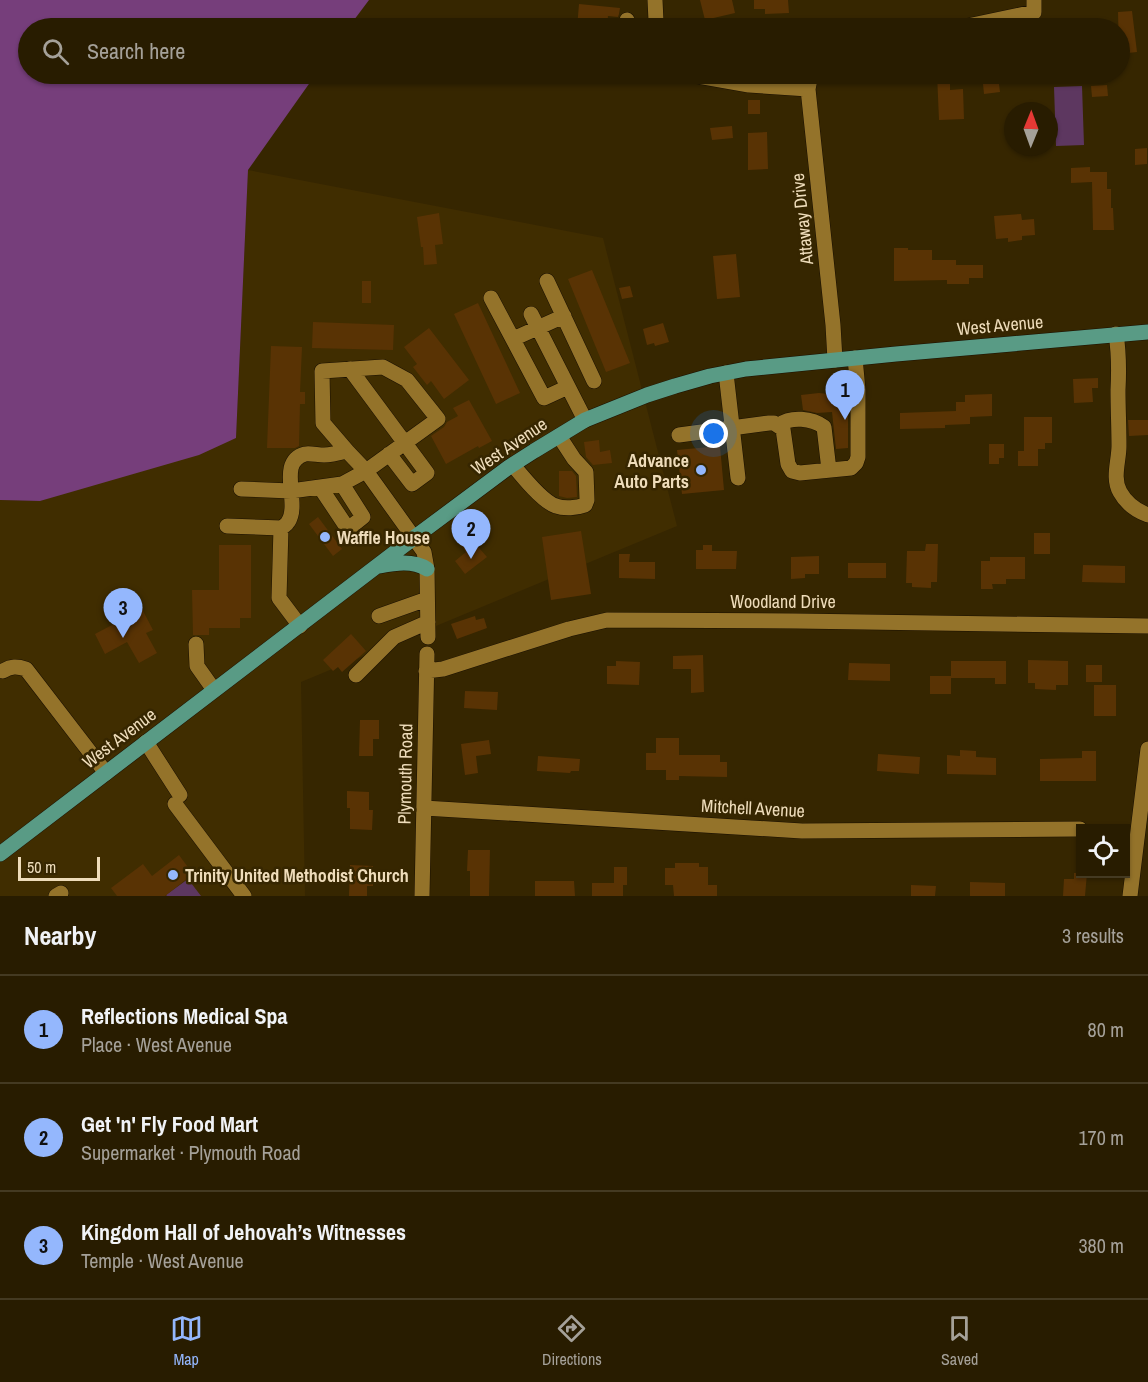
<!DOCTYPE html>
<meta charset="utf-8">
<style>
:root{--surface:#281c00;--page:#30250a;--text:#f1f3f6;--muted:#a5a199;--line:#443a22;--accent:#94b7fd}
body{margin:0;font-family:"Archivo Narrow",sans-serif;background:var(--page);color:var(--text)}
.controls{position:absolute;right:18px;bottom:18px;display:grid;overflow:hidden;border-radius:0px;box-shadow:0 2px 4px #0004}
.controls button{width:54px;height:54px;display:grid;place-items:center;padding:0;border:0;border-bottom:2px solid var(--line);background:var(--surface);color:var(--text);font:30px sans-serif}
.compass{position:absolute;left:1004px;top:102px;width:54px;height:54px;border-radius:50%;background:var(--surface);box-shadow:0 2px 4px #0004;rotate:1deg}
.scale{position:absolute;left:18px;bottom:15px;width:82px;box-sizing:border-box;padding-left:6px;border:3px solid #eedcba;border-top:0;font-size:16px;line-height:21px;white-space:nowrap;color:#eedcba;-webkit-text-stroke:4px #362600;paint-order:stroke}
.you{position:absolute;left:714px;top:434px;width:21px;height:21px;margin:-15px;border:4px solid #fff;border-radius:50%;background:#1a73e8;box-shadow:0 0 0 9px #1a73e833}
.badge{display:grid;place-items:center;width:39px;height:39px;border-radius:50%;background:var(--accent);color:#111;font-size:20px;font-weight:700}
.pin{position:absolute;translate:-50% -50px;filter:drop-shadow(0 2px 3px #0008)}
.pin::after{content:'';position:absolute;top:32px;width:21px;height:18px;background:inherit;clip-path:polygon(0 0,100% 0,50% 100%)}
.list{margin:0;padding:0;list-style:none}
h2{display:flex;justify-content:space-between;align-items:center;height:78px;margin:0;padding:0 24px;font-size:26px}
h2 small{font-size:20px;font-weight:400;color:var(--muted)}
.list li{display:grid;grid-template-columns:39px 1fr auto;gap:18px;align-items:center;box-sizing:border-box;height:108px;padding:0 24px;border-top:2px solid var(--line)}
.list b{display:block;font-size:22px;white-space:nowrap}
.list p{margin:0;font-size:20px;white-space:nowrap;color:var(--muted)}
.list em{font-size:20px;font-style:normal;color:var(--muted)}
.icon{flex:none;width:33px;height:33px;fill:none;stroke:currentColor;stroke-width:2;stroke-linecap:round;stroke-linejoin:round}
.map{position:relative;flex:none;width:1148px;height:896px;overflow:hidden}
.search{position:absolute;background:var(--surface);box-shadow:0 2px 4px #0004;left:18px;right:18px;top:18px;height:66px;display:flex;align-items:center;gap:15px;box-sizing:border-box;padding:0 21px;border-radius:33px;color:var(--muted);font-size:22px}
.sheet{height:402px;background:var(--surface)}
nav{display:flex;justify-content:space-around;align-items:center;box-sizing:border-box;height:84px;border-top:2px solid var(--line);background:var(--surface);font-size:16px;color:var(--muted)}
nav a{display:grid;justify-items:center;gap:3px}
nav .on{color:var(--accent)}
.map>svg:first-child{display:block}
.built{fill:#402d00}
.green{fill:#5d3760}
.forest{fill:#763e7b}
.building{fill:#593304}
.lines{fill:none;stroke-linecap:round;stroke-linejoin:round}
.minor-casing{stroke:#1a1000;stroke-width:16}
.major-casing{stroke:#1a1000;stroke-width:16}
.minor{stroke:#94732a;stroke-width:15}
.major{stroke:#599b85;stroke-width:15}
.poi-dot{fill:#94b7fd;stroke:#362600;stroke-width:2}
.labels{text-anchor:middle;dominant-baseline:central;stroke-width:5;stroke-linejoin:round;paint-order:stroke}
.street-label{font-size:18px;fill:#eedcba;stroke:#362600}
.poi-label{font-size:18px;font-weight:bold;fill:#eedcba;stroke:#362600;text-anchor:start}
</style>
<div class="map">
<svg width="1148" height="896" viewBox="0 0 1148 896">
<rect width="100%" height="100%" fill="#362600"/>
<path class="built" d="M248 170 603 238 677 526 301 682 305 896H0V500L40 501 236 438Z"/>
<path class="green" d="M1082 86 1084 145 1056 146 1054 87Z
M188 879 201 896H167L166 895Z"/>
<path class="forest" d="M0 0H369L348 28H28V74H316L248 170 236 438 199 455 40 501 0 500Z"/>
<path class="building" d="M700 0H732L735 13 705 20Z
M754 0H788L789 13 765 14V9H754Z
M579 4 620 8 619 14 618 17 608 16 607 28H577Z
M1132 11 1137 52 1119 54 1118 12Z
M937 74H950V90L963 89 964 119 939 120Z
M982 74H1042V80L999 84 1000 92 984 94Z
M1107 85 1108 96 1092 97 1091 86Z
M748 100H760V114H748Z
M732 126 733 138 712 140 710 128Z
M767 132 768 169 748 170V133Z
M1147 148V164L1135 165V149Z
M1090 167V172H1107V189H1111V208H1113L1114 230H1093L1092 182 1071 183V168Z
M439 213 443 244 435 245 437 264 424 265 423 247H421L417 217Z
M1021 214 1022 220 1034 219 1035 235 1022 236V240L1008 242V238L996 239 994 216Z
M894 248H908V250H932V260H956V265H983V278H969V284H947V280L894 281Z
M736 254 740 297 717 299 713 256Z
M592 270 630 363 606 372 568 279Z
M362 281H371V303H362Z
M630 286 633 297 622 299 619 288Z
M478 303 520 393 496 404 454 314Z
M313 322 394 325 393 350 312 348Z
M663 323 669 342 655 346 654 343 647 345 643 329Z
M429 328 469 380 444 399 431 381 427 385 413 367 417 364 404 347Z
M271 346 302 347 300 392H305V404H300L299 446 295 448H267Z
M1098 378V388H1092L1093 402 1074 403 1073 379Z
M819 393 828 394 848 393V448L836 449 832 412 817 413 803 410 801 395Z
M992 394V416L970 417V424L945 425V428L900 429V413L956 411V402H965V395Z
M469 400 492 441 479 448 478 446 446 464 431 436 444 427 447 422 458 416 453 408Z
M1024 417H1052V443H1045V449H1038V466H1018V451H1024Z
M1128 420H1148V435L1129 436Z
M599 440 600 452 610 450 612 463 593 465 586 457 584 442Z
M989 444H1004V458H999V464H989Z
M720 446 724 490 682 494 677 450Z
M559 471H572L576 476 577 497 567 498 559 496Z
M318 517 342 549 333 556 309 524Z
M581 531 591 594 551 600 542 537Z
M1034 533H1050V554H1034Z
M467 534 487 557 465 574 455 561 466 552 458 541Z
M926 544H938L937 582H931V588L912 587V583H906L907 551H925Z
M219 545H251V618H240V628H209V635H193L192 590H219Z
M703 545H712V551H737L736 569H696V550H703Z
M619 554H630L629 562H655V579L619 578Z
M819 556V574H805V578L791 579V557Z
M990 557H1025V579H1006V584H992L993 589H981V561H990Z
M848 563H886V578H848Z
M1083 565 1125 566V583L1082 582Z
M142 609 153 630 146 633 157 653 139 663 127 642 105 654 95 634Z
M475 616 476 620 484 618 487 628 457 639 451 624Z
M351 634 366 651 342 672 338 667 333 671 323 660Z
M703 655 704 692 691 693V669H673V656Z
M1028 660 1068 661V685H1056V690L1035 689V683H1028Z
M616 661 640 662 639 685 607 684V666H616Z
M951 661H1006V684H995V678H951Z
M849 663 890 664V681L848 680Z
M1086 665H1102V682H1086Z
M930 676H951V694H930Z
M1094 685H1116V716H1094Z
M465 691 498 692 497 710 464 708Z
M360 720H379V739H373V756H359Z
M656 738H679V755H720V762H727V777L679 776V780H666V770H646V753H656Z
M489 740 491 754 476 756 478 773 465 775 461 744Z
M960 750 976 751V757L996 758V775L947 774V755L960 756Z
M1082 751H1096V781H1040V759L1082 758Z
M878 754 920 757 919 774 877 771Z
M538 756 580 759 579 771H571L570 773 537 771Z
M347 791 369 792V810H373L372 830 350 829V808H347Z
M468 850H490L489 896H470V871H467Z
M179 855 193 874 165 896H117L111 888 143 864 152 876Z
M675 863H699V867H708V885H717V896H674L673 885H665V868H675Z
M350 865 373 866V886H367V896H349Z
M614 867H627V885H623V896H592V883H614Z
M1074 873H1087L1085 896H1063L1064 879H1074Z
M535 881H574L575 896H535Z
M970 882 1005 883V896H970Z
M911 885 936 886 935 896H911Z"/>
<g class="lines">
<defs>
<path id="minor" d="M655 0 656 21 659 28
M626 28 627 20
M958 28 1034 12V0
M647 74H660
M693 74 698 76 749 85 808 89
M811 74 808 89 833 325 835 360
M547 281 594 381
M491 298 544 398 568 387
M531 314 585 420
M1116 334C1119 353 1119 371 1118 390 1118 409 1119 427 1119 446 1119 461 1112 478 1120 492 1126 503 1137 511 1148 515
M513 339 564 316
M350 369 427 473 412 484 389 454
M726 373 738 478
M779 425C791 416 812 418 824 427L829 470
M679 435 769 423H774L783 429 788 464 792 471 800 473 851 468 856 463 858 457V390L855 358
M347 451 366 471 424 552 427 569 428 637
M513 465C522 476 543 502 556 506 564 509 577 508 585 505L587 500 586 472 574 459 559 436
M320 487 348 529 363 517 342 484
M241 489 291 491 342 484 366 471 438 419 407 380 383 367 322 371 323 423 347 451C339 453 331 455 324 455 318 455 310 453 305 454 276 462 301 503 288 522 288 523 282 528 281 528L279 598 300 626
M227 526 281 528
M379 616 427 599
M196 644 197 666 214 690
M3 671C11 666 17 666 26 669L106 773
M426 671 443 669 569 629 607 620 796 621 1148 626
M356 675 394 637 428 622
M146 742 180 795
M175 804 244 896
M424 808 802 831 1080 829
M56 896 61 893
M422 896 427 654
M1130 896 1148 749"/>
<path id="major" d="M380 566C395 563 413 560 427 569
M0 854 415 537 509 467 534 451 585 420 647 395 675 386 710 376 746 369 896 354 1148 332"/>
</defs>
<use href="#minor" class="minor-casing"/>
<use href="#major" class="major-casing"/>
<use href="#minor" class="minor"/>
<use href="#major" class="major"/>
</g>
<g class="poi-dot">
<circle cx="701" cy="470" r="6"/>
<circle cx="325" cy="537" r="6"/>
<circle cx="173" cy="875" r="6"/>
</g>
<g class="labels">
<g class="street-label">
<text transform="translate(802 219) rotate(-96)">Attaway Drive</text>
<text transform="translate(1000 325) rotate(-5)">West Avenue</text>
<text transform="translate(509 446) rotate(-34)">West Avenue</text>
<text x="783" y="601">Woodland Drive</text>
<text transform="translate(119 738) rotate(-37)">West Avenue</text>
<text transform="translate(405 774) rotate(-89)">Plymouth Road</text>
<text transform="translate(753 808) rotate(3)">Mitchell Avenue</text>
</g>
<g class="poi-label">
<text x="689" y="460" text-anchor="end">Advance<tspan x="689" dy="21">Auto Parts</tspan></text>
<text x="337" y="537">Waffle House</text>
<text x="185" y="875">Trinity United Methodist Church</text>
</g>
</g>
</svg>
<div class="controls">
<button><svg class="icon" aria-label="locate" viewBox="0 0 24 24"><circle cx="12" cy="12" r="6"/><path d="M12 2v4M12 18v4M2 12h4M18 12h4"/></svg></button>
</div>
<svg class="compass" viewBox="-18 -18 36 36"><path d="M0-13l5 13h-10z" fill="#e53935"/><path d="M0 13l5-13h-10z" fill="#a5a199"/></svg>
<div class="scale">50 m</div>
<div class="you"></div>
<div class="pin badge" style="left:845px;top:420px">1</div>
<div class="pin badge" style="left:471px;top:559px">2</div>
<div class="pin badge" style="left:123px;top:638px">3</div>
<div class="search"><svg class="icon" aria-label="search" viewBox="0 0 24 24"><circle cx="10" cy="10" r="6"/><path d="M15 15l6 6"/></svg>Search here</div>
</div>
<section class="sheet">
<h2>Nearby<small>3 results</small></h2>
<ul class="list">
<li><span class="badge">1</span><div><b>Reflections Medical Spa</b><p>Place · West Avenue</p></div><em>80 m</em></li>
<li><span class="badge">2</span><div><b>Get 'n' Fly Food Mart</b><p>Supermarket · Plymouth Road</p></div><em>170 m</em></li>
<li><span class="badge">3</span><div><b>Kingdom Hall of Jehovah’s Witnesses</b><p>Temple · West Avenue</p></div><em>380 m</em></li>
</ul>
</section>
<nav>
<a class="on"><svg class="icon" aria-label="map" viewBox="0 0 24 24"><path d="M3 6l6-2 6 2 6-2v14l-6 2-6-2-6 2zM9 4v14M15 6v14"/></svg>Map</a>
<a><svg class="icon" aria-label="directions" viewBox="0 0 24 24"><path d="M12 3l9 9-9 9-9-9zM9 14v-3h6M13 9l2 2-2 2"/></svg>Directions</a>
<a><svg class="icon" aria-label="saved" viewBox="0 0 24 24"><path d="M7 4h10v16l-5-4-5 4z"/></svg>Saved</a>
</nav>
